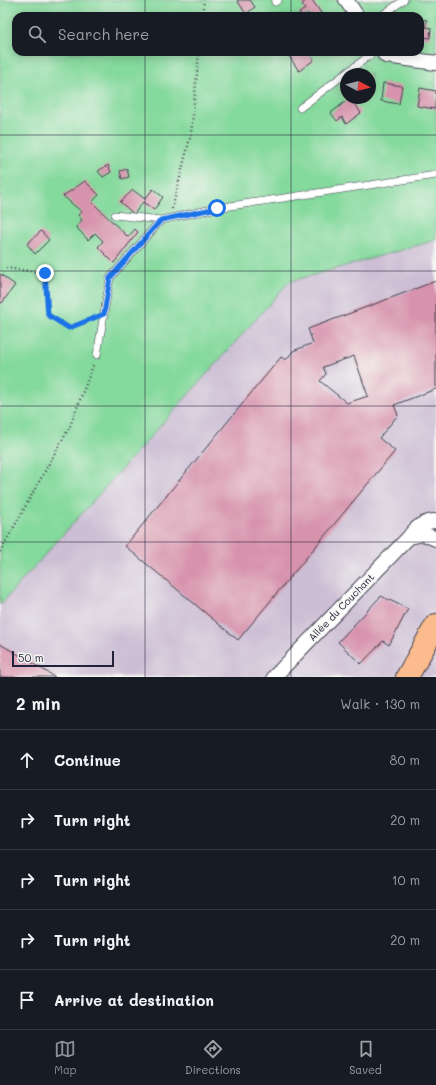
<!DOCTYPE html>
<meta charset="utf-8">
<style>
:root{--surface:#171b24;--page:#20242c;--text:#f1f3f6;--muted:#9ea1a6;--line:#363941;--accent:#8c9099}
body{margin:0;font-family:Mali,sans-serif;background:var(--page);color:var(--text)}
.compass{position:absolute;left:340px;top:68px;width:36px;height:36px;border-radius:50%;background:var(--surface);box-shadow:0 2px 10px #0003;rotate:97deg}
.scale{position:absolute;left:12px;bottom:10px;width:102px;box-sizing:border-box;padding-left:4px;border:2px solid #22223b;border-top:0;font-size:11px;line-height:14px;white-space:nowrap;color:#22223b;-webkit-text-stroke:3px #f6f6f2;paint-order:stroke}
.stop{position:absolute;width:12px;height:12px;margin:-9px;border:3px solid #1a73e8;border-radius:50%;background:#fff}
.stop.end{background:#1a73e8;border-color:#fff;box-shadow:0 1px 4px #0008}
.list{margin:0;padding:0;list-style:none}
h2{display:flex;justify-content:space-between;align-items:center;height:52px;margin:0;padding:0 16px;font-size:17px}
h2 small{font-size:13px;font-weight:400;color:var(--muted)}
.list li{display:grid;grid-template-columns:26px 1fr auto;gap:12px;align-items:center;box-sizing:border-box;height:60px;padding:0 16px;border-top:1px solid var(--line)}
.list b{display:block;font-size:15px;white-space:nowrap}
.list em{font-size:13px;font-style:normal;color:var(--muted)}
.icon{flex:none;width:22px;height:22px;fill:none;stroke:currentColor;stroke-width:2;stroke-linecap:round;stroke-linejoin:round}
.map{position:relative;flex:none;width:436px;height:677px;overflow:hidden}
.search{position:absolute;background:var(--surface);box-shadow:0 2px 10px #0003;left:12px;right:12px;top:12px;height:44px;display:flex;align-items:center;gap:10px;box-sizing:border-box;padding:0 14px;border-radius:12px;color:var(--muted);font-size:15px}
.sheet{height:352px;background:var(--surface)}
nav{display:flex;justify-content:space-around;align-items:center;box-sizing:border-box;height:56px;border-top:1px solid var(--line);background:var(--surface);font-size:11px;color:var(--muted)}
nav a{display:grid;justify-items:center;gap:2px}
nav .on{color:var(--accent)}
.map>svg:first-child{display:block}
.industrial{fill:#ccbed4}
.green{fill:#84d99c;stroke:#537e6c;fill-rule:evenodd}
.building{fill:#d793ac;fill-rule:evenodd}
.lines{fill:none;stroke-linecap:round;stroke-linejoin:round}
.lane-casing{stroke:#403f50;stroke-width:8}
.street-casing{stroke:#403f50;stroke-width:16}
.highway-casing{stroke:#403f50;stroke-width:24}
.path{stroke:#403f50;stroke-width:2.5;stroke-dasharray:1 3;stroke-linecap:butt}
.lane{stroke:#fff;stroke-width:7}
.street{stroke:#fff;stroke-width:14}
.highway{stroke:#fbbb8c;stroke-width:22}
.route{stroke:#1a73e8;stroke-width:5}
.grid{fill:none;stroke:#22223b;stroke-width:1;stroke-opacity:0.55}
.labels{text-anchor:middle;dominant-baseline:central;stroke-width:3;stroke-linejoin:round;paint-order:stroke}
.street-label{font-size:10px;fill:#22223b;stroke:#f6f6f2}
</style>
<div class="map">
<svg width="436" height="677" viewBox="0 0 436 677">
<rect width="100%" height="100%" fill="#f6f6f2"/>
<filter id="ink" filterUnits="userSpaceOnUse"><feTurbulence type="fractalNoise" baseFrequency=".025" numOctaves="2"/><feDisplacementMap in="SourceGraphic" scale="8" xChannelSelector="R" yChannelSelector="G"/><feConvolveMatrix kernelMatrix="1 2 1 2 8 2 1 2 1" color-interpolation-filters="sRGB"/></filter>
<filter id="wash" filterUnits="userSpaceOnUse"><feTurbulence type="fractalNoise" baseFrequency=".012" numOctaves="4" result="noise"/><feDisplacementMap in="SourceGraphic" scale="16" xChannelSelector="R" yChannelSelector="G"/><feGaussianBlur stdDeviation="0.9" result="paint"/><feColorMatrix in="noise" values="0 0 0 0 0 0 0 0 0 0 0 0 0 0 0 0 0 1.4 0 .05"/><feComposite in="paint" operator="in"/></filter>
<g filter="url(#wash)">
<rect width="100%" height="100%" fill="#ede5ca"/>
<path class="industrial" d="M436 240V677H0V605L289 282Z"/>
<path class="green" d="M0 0H436V240L289 282 0 605ZM16 16H420V52H16ZM346 74H370V98H346Z"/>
<g id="blocks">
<path class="building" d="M237 0H250L255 7 246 14Z
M307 0H312L321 13 316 16H311L309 14 301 16 299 13 305 9 302 4Z
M420 19 427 20 425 27 431 28 430 38 420 37Z
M295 52H299L301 55 308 52 314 60 299 71 289 56Z
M383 83 402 86 399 104 381 101Z
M420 88 436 91 435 109 417 106Z
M350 98 361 113 346 124 342 117 337 121 331 113Z
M108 165 111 172 103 177 98 171Z
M127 169 129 177 122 179 120 171Z
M85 181 99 195 92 202 128 237 135 229 138 232 114 263 98 247 103 241 95 233 88 240 76 227 82 220 78 215 82 212 63 196Z
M153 189 163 197 154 210 143 202 134 214 120 202 133 190 145 199Z
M41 231 49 240 35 254 27 244Z
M0 274 15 285 2 303 0 302Z
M436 281V389L394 405 398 415 379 438 395 451 238 640 125 546 281 357 286 360 293 351 313 343 308 329ZM354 356 368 396 347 403 320 381 326 374 323 367Z
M381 596 408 609 389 645 383 641 361 664 338 642Z
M0 644 31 662 55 677H0Z"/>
</g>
</g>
<g filter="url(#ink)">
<use href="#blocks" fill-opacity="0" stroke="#403f50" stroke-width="1"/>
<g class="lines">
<defs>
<path id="lane" d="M275 2 278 0
M381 16 404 0
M300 108 374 52
M115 215 161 220
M97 355 110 278 161 220 217 208 436 175"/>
<path id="street" d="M346 0 357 16
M383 52 386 56 436 63
M409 537 424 534 436 539
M274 677 409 537C416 527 424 521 436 521"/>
<path id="highway" d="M407 677 436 625"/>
</defs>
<use href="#lane" class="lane-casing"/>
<use href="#street" class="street-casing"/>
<use href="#highway" class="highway-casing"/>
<path class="path" d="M202 16 204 0
M172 209 191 134 199 52
M6 268 45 273 48 315 69 328 94 318
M0 552 70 426 94 363"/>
<use href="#lane" class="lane"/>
<use href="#street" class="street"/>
<use href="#highway" class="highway"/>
</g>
</g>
<g class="lines" filter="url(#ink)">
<path class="route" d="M45 273 48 315 69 328 104 314 110 278 161 220 217 208"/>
</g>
<path class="grid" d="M145 0V16M291 0V16M145 52V677M291 52V677M0 135H436M0 271H436M0 406H436M0 542H436"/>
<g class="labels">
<g class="street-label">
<text transform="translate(341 607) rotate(-46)">Allée du Couchant</text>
</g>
</g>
</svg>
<svg class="compass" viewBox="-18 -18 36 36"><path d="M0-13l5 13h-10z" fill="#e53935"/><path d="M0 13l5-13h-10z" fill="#9ea1a6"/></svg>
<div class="scale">50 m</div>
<div class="stop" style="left:217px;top:208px"></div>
<div class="stop end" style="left:45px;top:273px"></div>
<div class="search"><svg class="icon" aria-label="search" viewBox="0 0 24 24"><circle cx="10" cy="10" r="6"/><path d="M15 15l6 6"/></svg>Search here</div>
</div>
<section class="sheet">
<h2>2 min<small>Walk · 130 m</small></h2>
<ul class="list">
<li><svg class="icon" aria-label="ahead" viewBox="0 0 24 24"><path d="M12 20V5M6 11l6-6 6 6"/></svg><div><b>Continue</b></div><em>80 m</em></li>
<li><svg class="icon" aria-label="right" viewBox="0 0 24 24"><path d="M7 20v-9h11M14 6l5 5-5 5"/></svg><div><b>Turn right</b></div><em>20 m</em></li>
<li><svg class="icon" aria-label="right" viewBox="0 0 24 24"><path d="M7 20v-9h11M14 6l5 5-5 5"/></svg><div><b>Turn right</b></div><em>10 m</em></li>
<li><svg class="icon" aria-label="right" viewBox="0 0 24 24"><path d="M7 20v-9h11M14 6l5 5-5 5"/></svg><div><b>Turn right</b></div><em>20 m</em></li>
<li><svg class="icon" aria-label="arrive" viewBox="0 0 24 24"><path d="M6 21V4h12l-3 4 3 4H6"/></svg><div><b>Arrive at destination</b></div></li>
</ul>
</section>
<nav>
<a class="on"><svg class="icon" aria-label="map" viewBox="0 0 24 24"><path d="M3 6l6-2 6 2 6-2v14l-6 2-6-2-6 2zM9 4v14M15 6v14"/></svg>Map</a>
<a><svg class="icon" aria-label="directions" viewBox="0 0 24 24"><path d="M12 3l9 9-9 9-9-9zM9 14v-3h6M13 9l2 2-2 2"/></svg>Directions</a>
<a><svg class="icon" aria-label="saved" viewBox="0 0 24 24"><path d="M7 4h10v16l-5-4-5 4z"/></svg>Saved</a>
</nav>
